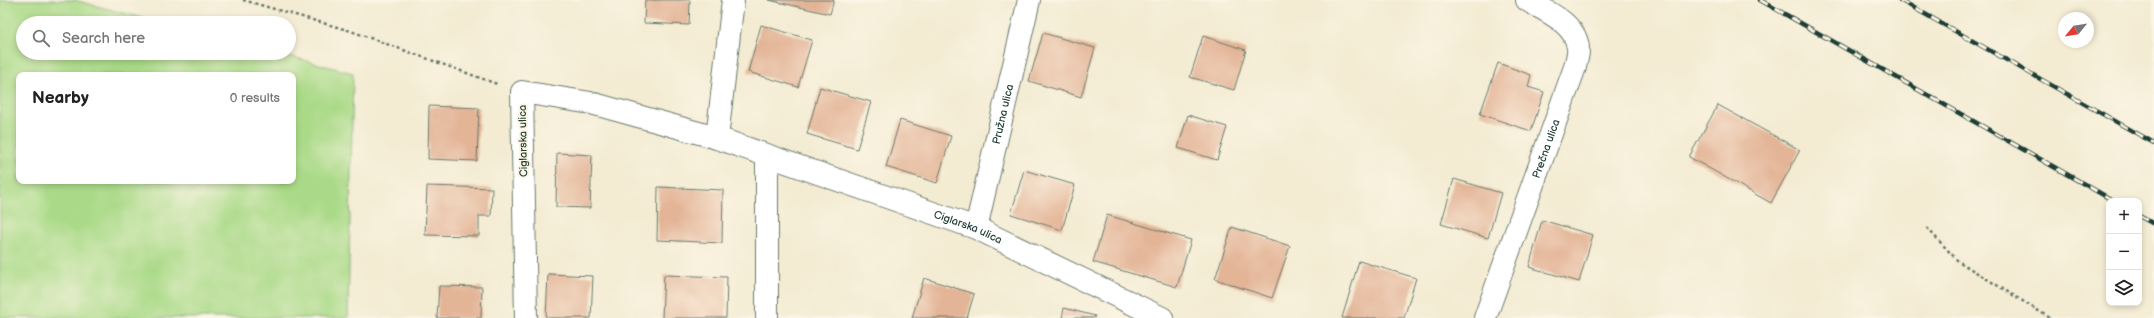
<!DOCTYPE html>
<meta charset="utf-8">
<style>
:root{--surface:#fff;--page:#f6f6f6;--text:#222;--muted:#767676;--line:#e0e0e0}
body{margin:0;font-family:"Balsamiq Sans",sans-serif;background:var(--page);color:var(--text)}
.controls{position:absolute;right:12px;bottom:12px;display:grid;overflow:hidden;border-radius:8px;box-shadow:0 2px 6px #0003}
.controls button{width:36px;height:36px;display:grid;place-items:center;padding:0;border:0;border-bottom:1px solid var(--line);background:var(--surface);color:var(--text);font:20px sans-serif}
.compass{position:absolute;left:2058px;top:12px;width:36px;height:36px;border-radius:50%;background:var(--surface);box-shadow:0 2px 6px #0003;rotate:240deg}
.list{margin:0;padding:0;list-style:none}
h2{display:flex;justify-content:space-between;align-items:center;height:52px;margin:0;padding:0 16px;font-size:17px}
h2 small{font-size:13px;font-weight:400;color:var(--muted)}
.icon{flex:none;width:22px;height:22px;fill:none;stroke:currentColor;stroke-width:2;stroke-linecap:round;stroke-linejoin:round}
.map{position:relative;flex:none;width:2154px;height:318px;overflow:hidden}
.search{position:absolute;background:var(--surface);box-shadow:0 2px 6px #0003;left:16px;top:16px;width:280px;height:44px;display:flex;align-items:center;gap:10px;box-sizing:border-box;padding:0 14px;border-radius:22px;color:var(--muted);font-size:15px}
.panel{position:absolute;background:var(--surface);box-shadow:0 2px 6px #0003;left:16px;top:72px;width:280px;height:112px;border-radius:8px}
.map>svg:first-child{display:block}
.green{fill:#aada88;stroke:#648c5e;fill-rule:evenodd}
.building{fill:#e3b496}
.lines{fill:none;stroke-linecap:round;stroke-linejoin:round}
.street-casing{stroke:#697a6b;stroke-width:24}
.path{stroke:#697a6b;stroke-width:2.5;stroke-dasharray:3 3;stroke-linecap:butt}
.street{stroke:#fff;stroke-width:22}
.rail-casing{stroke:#1f3d34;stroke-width:4.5}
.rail{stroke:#fcf5e5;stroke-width:3;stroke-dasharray:9;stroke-linecap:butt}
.labels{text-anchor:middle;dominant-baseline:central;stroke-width:4;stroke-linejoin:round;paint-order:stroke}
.street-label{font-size:11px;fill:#1f3d34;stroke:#fcf5e5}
</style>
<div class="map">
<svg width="2154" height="318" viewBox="0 0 2154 318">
<rect width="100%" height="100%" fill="#fcf5e5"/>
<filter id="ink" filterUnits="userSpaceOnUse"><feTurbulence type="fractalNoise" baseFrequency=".025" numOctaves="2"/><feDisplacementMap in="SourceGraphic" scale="8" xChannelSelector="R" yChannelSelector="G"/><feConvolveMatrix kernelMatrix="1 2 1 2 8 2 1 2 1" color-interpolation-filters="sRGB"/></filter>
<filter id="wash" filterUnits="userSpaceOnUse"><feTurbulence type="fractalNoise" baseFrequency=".012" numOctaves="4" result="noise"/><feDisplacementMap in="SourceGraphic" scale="16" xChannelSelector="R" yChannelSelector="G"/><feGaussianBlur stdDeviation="0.9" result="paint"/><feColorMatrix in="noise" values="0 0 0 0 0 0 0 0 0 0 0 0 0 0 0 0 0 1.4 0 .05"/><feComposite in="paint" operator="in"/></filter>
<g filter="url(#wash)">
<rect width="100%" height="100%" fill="#f3ebd2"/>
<path class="green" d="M0 0H74L162 23H23V53H277L353 73 348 318H0ZM19 75H293V181H19Z"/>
<g id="blocks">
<path class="building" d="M645 0H690L689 25 644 23Z
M769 0H834L830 14Z
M761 25 812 40 798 87 748 72Z
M1043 33 1095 48 1081 97 1029 81Z
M1203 36 1246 50 1234 90 1190 77Z
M1498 63 1531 75 1528 87 1544 92 1531 131 1480 114Z
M820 87 871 102 857 149 807 134Z
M1718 105 1800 150 1771 203 1689 157Z
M429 106 479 108 477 161 428 159Z
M1188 115 1227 127 1217 160 1178 148Z
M900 120 951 136 937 183 886 167Z
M557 153 592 155 590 208 556 207Z
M1024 170 1075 185 1062 230 1011 214Z
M1454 179 1501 193 1488 238 1441 224Z
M427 186 492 188 491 216H479V236L425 235Z
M658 187 723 190 722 243 657 240Z
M1107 215 1191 240 1177 287 1093 262Z
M1542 220 1593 235 1579 282 1529 267Z
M1232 227 1290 246 1272 298 1215 279Z
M1359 261 1416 278 1404 318H1342Z
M548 274 593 276 591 318H546Z
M664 275 727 277 726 318H662Z
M924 278 974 294 967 318H912Z
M439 286 482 287 481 318H437Z
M1064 308 1095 316 1094 318H1062Z"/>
</g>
</g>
<g filter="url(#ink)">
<use href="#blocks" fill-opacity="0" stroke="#697a6b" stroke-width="1"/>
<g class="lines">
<defs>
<g id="street">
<path d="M717 138 733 0"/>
<path d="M767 155V318"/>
<path id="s1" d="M976 228 1029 0"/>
<path id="s2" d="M526 318 522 92 591 103 717 138 976 228 1162 318"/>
<path id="s3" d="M1485 318 1575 67C1576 61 1579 54 1578 48 1576 23 1545 11 1527 0"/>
</g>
</defs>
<use href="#street" class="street-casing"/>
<path class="path" d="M243 0 351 31 497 84
M1927 228 1958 261 2050 318"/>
<use href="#street" class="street"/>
<defs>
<path id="rail" d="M1760 0 2114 201
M1900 0 2154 143
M2139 216 2154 224"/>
</defs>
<use href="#rail" class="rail-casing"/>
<use href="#rail" class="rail"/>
</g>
</g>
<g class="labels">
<g class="street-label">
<text stroke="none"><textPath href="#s1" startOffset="117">Pružna ulica</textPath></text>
<text transform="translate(523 141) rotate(-91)">Ciglarska ulica</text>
<text stroke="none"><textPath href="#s3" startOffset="180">Prečna ulica</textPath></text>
<text stroke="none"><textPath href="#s2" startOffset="693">Ciglarska ulica</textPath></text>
</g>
</g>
</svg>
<div class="controls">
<button>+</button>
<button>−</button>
<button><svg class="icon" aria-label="layers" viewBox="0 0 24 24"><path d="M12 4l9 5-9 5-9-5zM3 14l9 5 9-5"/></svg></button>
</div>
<svg class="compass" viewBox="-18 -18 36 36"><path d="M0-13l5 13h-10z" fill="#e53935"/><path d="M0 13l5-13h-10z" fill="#767676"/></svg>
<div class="search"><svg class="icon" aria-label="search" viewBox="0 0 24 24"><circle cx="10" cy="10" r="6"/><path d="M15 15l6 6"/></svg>Search here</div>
<section class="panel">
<h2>Nearby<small>0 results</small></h2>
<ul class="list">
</ul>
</section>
</div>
